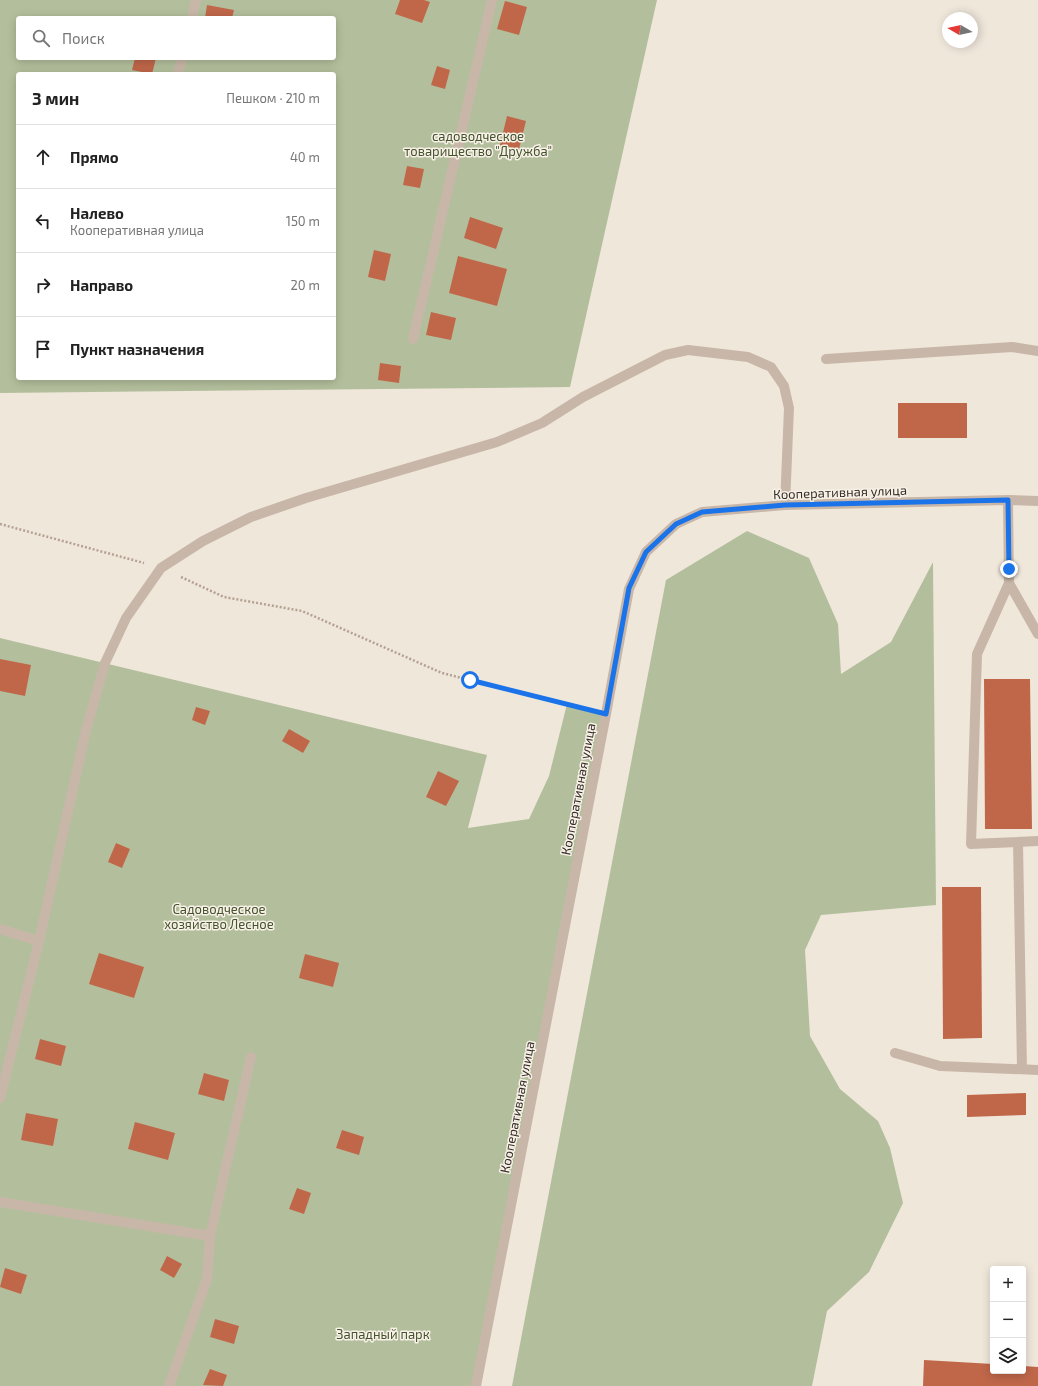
<!DOCTYPE html>
<html lang="ru">
<meta charset="utf-8">
<style>
:root{--surface:#fff;--page:#f2f2f2;--text:#222;--muted:#767676;--line:#e0e0e0}
body{margin:0;font-family:"Exo 2",sans-serif;background:var(--page);color:var(--text)}
.controls{position:absolute;right:12px;bottom:12px;display:grid;overflow:hidden;border-radius:4px;box-shadow:0 2px 10px #0003}
.controls button{width:36px;height:36px;display:grid;place-items:center;padding:0;border:0;border-bottom:1px solid var(--line);background:var(--surface);color:var(--text);font:20px sans-serif}
.compass{position:absolute;left:942px;top:12px;width:36px;height:36px;border-radius:50%;background:var(--surface);box-shadow:0 2px 10px #0003;rotate:279deg}
.stop{position:absolute;width:12px;height:12px;margin:-9px;border:3px solid #1a73e8;border-radius:50%;background:#fff}
.stop.end{background:#1a73e8;border-color:#fff;box-shadow:0 1px 4px #0008}
.list{margin:0;padding:0;list-style:none}
h2{display:flex;justify-content:space-between;align-items:center;height:52px;margin:0;padding:0 16px;font-size:17px}
h2 small{font-size:13px;font-weight:400;color:var(--muted)}
.list li{display:grid;grid-template-columns:26px 1fr auto;gap:12px;align-items:center;box-sizing:border-box;height:64px;padding:0 16px;border-top:1px solid var(--line)}
.list b{display:block;font-size:15px;white-space:nowrap}
.list p{margin:0;font-size:13px;white-space:nowrap;color:var(--muted)}
.list em{font-size:13px;font-style:normal;color:var(--muted)}
.icon{flex:none;width:22px;height:22px;fill:none;stroke:currentColor;stroke-width:2;stroke-linecap:round;stroke-linejoin:round}
.map{position:relative;flex:none;width:1038px;height:1386px;overflow:hidden}
.search{position:absolute;background:var(--surface);box-shadow:0 2px 10px #0003;left:16px;top:16px;width:320px;height:44px;display:flex;align-items:center;gap:10px;box-sizing:border-box;padding:0 14px;border-radius:4px;color:var(--muted);font-size:15px}
.panel{position:absolute;background:var(--surface);box-shadow:0 2px 10px #0003;left:16px;top:72px;width:320px;height:308px;border-radius:4px}
.map>svg:first-child{display:block}
.green{fill:#b3bf9c;fill-rule:evenodd}
.building{fill:#c0674a}
.lines{fill:none;stroke-linecap:round;stroke-linejoin:round}
.path{stroke:#b4a192;stroke-width:2.5;stroke-dasharray:2 2;stroke-linecap:butt}
.service{stroke:#c8b7a8;stroke-width:10}
.minor{stroke:#c8b7a8;stroke-width:10}
.route{stroke:#1a73e8;stroke-width:5}
.labels{text-anchor:middle;dominant-baseline:central;stroke-width:3;stroke-linejoin:round;paint-order:stroke}
.park-label{font-size:13px;fill:#44522d;stroke:#f8f1e7}
.street-label{font-size:13px;fill:#352c28;stroke:#f8f1e7}
</style>
<div class="map">
<svg width="1038" height="1386" viewBox="0 0 1038 1386">
<rect width="100%" height="100%" fill="#f0e7db"/>
<path class="green" d="M0 0H657L570 387 0 393ZM18 18H334V58H18ZM18 74H334V378H18Z
M747 531 809 558 838 624 841 674 891 642 933 562 936 905 821 915 805 950 810 1036 840 1089 878 1121 890 1148 903 1203 869 1272 827 1311 812 1386H512L666 580Z
M0 638 487 755 468 828 529 819 549 776 567 704 606 714 476 1386H0Z"/>
<path class="building" d="M400 0H424L430 2 422 23 395 14Z
M505 1 527 7 519 35 497 29Z
M207 5 234 10 232 18H205Z
M135 58H156L152 74 132 70Z
M437 66 450 70 445 89 431 85Z
M507 116 526 121 519 149 500 145Z
M407 166 424 169 420 188 403 185Z
M470 217 503 228 496 249 464 238Z
M374 250 391 254 385 281 368 277Z
M458 256 507 269 497 306 449 293Z
M431 312 456 318 451 340 426 335Z
M380 363 401 366 399 383 378 380Z
M898 403H967V438H898Z
M0 659 31 665 25 696 0 691Z
M984 679H1030L1032 829H985Z
M196 707 210 711 205 725 192 720Z
M289 729 310 741 303 753 282 741Z
M438 771 459 781 446 806 426 797Z
M116 843 130 849 122 868 108 862Z
M942 887H981L982 1038 943 1039Z
M99 953 144 967 134 998 89 984Z
M305 954 339 963 333 987 299 978Z
M40 1039 66 1046 61 1066 35 1059Z
M204 1073 229 1080 224 1101 198 1094Z
M1026 1093V1115L967 1117V1095Z
M26 1113 58 1119 53 1146 21 1140Z
M135 1122 175 1133 168 1160 128 1149Z
M342 1130 364 1137 359 1155 336 1148Z
M297 1188 311 1193 304 1214 289 1209Z
M167 1256 182 1264 174 1278 160 1270Z
M5 1268 27 1275 21 1294 0 1287Z
M215 1319 239 1326 234 1344 210 1337Z
M924 1360 993 1364V1371H1023V1366L1038 1367V1386H923Z
M210 1369 227 1375 223 1386 203 1385Z"/>
<g class="lines">
<path class="path" d="M0 524 144 563
M181 577 224 597 302 611 442 673 590 710"/>
<path class="service" d="M192 18 196 0
M178 74 182 58
M413 339 492 0
M826 359 1012 347 1038 351
M1008 500 1009 583 977 654 971 844 1038 841
M1009 583 1038 634
M1018 842 1022 1069
M0 929 39 941
M895 1053 940 1066 1038 1070
M0 1098 39 941 86 730 105 663
M0 1202 210 1236
M169 1386 207 1279 210 1236 251 1057"/>
<path class="minor" d="M105 663 126 618 161 568 203 541 251 517 306 498 497 442 542 423 583 397 665 355 688 350 748 357 771 367 784 386 789 408 785 505
M476 1386 606 714 629 589 646 552 676 524 702 512 785 505 1008 500 1038 501"/>
</g>
<g class="lines">
<path class="route" d="M470 680 606 714 629 588 646 552 676 524 702 512 785 505 1008 500 1009 569"/>
</g>
<g class="labels">
<g class="park-label">
<text x="478" y="136">садоводческое<tspan x="478" dy="15">товарищество "Дружба"</tspan></text>
<text x="219" y="909">Садоводческое<tspan x="219" dy="15">хозяйство Лесное</tspan></text>
<text x="383" y="1334">Западный парк</text>
</g>
<g class="street-label">
<text transform="translate(840 492) rotate(-2)">Кооперативная улица</text>
<text transform="translate(578 789) rotate(-79)">Кооперативная улица</text>
<text transform="translate(517 1107) rotate(-79)">Кооперативная улица</text>
</g>
</g>
</svg>
<div class="controls">
<button>+</button>
<button>−</button>
<button><svg class="icon" aria-label="layers" viewBox="0 0 24 24"><path d="M12 4l9 5-9 5-9-5zM3 14l9 5 9-5"/></svg></button>
</div>
<svg class="compass" viewBox="-18 -18 36 36"><path d="M0-13l5 13h-10z" fill="#e53935"/><path d="M0 13l5-13h-10z" fill="#767676"/></svg>
<div class="stop" style="left:470px;top:680px"></div>
<div class="stop end" style="left:1009px;top:569px"></div>
<div class="search"><svg class="icon" aria-label="search" viewBox="0 0 24 24"><circle cx="10" cy="10" r="6"/><path d="M15 15l6 6"/></svg>Поиск</div>
<section class="panel">
<h2>3 мин<small>Пешком · 210 m</small></h2>
<ul class="list">
<li><svg class="icon" aria-label="ahead" viewBox="0 0 24 24"><path d="M12 20V5M6 11l6-6 6 6"/></svg><div><b>Прямо</b></div><em>40 m</em></li>
<li><svg class="icon" aria-label="left" viewBox="0 0 24 24"><path d="M17 20v-9H6M10 6l-5 5 5 5"/></svg><div><b>Налево</b><p>Кооперативная улица</p></div><em>150 m</em></li>
<li><svg class="icon" aria-label="right" viewBox="0 0 24 24"><path d="M7 20v-9h11M14 6l5 5-5 5"/></svg><div><b>Направо</b></div><em>20 m</em></li>
<li><svg class="icon" aria-label="arrive" viewBox="0 0 24 24"><path d="M6 21V4h12l-3 4 3 4H6"/></svg><div><b>Пункт назначения</b></div></li>
</ul>
</section>
</div>
